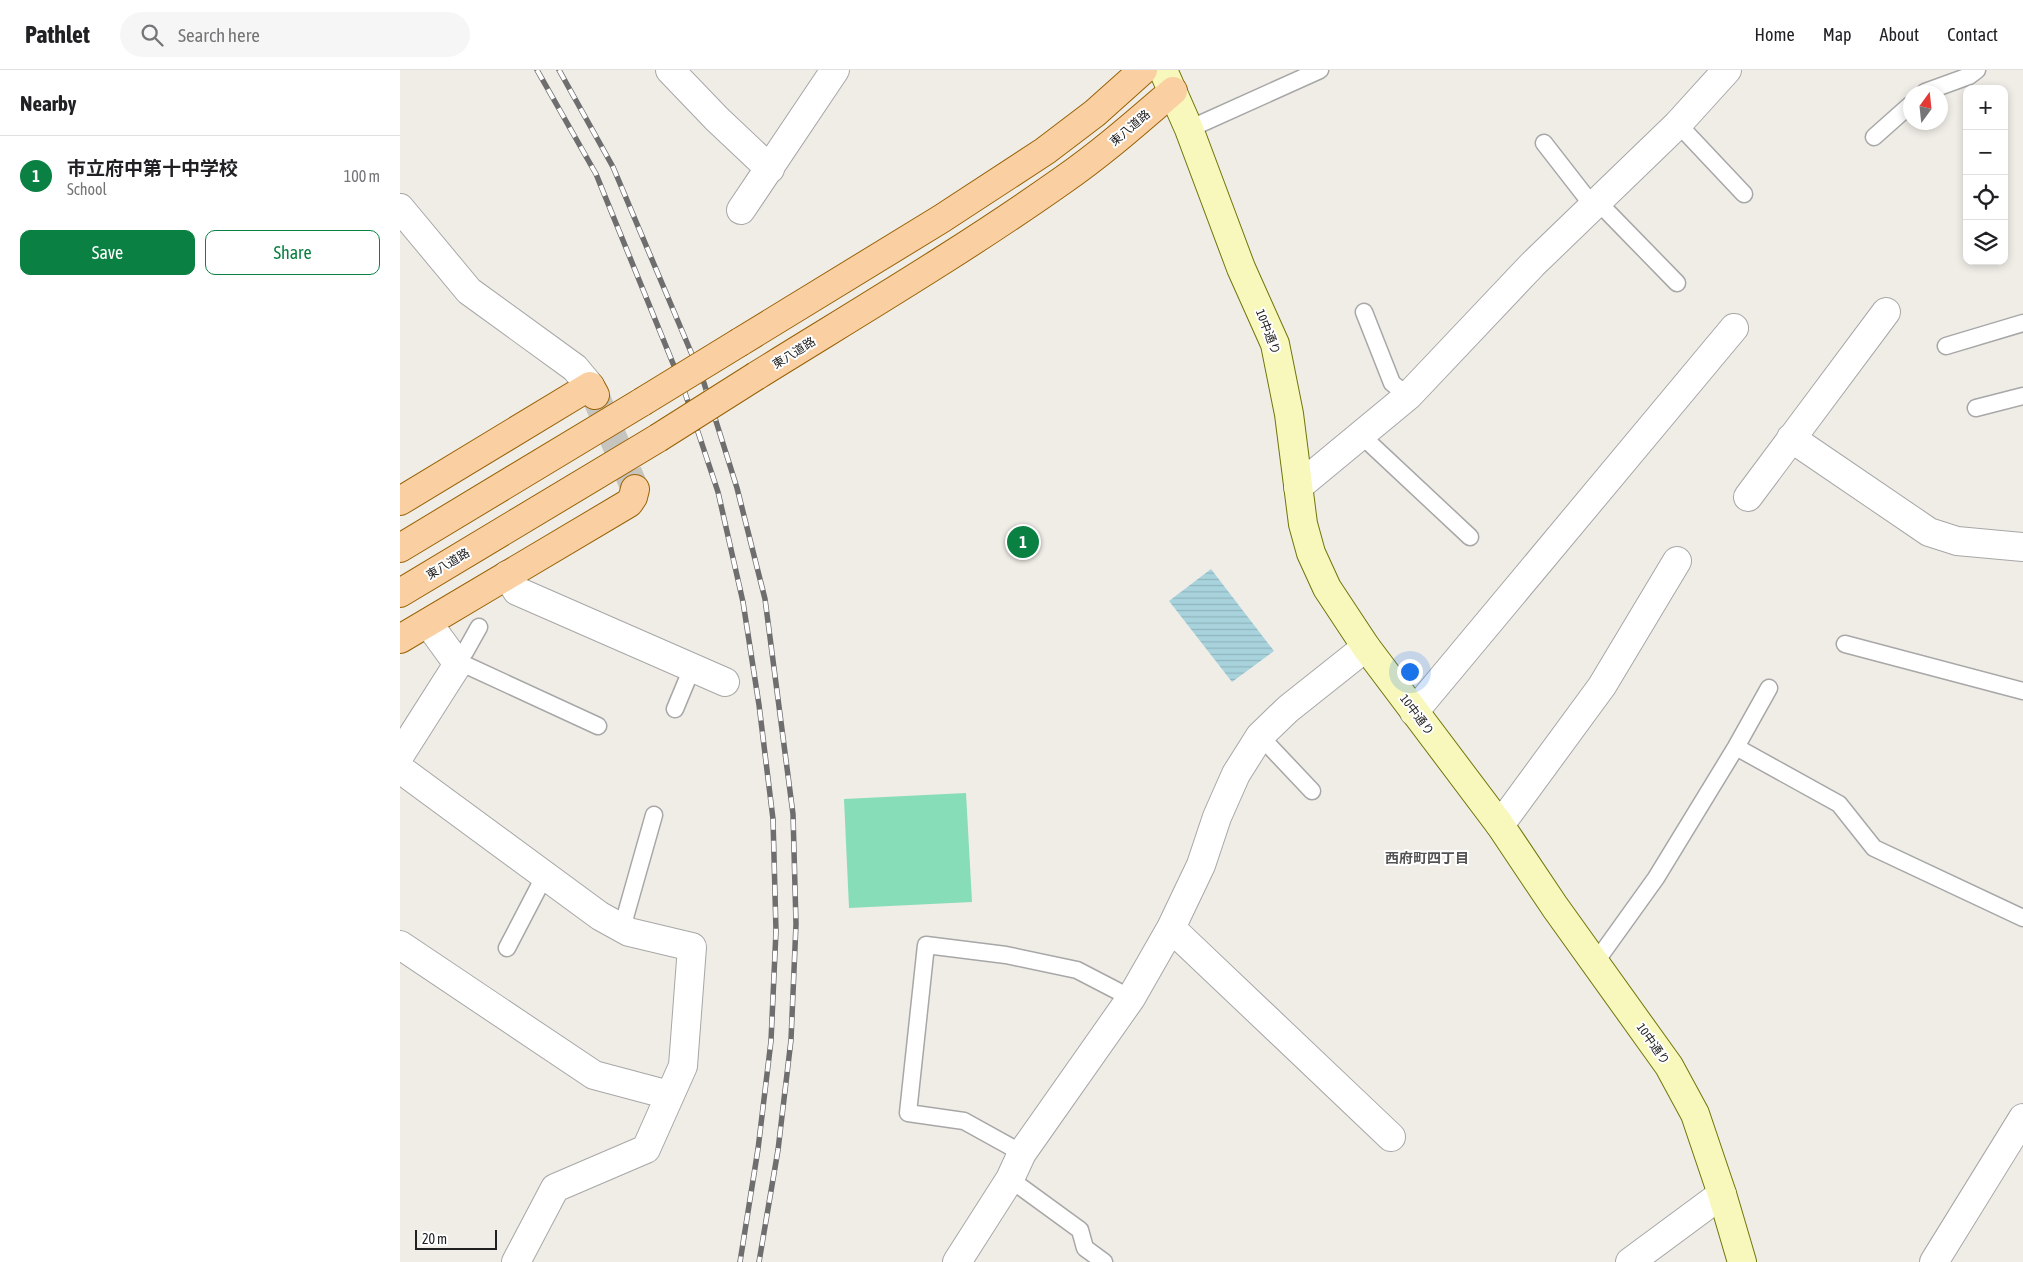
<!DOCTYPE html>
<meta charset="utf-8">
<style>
:root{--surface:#fff;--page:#f6f6f6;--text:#202124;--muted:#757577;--line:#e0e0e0;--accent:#0b8043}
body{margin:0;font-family:"Asap Condensed","Noto Sans JP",sans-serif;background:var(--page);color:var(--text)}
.controls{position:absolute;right:15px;top:15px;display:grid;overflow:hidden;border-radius:10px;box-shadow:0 2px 8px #0003}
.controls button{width:45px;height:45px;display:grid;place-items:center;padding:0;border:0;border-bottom:1px solid var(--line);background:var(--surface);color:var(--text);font:25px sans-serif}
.compass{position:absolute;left:1503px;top:15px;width:45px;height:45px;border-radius:50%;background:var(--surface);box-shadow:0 2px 8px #0003;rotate:15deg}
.scale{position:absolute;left:15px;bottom:12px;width:82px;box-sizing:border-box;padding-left:5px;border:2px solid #202020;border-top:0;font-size:14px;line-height:18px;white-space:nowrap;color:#202020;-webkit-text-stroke:4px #fff;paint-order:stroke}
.you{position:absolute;left:1009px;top:601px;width:18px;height:18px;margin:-12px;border:4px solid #fff;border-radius:50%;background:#1a73e8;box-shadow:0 0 0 8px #1a73e833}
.badge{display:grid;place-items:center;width:32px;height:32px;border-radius:50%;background:var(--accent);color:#fff;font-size:16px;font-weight:700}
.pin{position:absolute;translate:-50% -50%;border:2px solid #fff;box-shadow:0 1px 5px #0006}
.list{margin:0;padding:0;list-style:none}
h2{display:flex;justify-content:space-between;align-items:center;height:65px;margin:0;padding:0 20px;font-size:21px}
h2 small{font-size:16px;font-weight:400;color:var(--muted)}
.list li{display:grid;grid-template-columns:32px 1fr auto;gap:15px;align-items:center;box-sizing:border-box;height:80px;padding:0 20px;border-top:1px solid var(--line)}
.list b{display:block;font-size:19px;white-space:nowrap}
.list p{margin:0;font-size:16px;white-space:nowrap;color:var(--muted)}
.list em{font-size:16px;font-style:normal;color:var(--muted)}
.actions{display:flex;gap:10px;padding:15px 20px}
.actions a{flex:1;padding:11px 0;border:1px solid var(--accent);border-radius:10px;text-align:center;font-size:18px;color:var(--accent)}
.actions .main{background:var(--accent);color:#fff}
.icon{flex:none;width:28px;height:28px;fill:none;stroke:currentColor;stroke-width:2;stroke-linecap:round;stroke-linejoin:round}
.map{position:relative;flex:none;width:1623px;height:1192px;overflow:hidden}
header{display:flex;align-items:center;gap:30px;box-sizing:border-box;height:70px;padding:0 25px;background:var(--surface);border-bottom:1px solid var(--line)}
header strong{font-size:24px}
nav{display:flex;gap:28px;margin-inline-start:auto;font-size:18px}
.search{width:350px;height:45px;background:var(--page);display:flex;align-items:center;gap:12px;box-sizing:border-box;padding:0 18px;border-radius:28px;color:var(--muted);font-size:19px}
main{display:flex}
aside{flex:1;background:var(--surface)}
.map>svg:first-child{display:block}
.pitch{fill:#87ddb8}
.water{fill:url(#water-rules)}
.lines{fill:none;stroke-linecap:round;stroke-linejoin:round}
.primary-tunnel{stroke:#c6c4bf;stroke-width:28;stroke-dasharray:28 14;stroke-linecap:butt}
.lane-casing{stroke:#a7a7a7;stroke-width:19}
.street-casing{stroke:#a7a7a7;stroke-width:30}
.secondary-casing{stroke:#6f7608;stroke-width:30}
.primary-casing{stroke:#986104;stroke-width:30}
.lane{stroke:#fff;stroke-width:16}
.street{stroke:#fff;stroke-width:28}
.secondary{stroke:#f8f8bc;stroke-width:28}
.primary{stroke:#fad0a2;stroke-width:28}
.rail-casing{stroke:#6e6e6e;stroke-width:5.5}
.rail{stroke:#fff;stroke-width:4;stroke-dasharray:11;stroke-linecap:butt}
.primary-bridge-casing{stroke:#986104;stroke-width:30;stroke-linecap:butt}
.primary-bridge{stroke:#fad0a2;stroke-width:28}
.labels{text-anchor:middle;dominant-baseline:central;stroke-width:4;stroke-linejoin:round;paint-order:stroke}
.street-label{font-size:12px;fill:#202020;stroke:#fff}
.neighbourhood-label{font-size:14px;font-weight:bold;fill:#535353;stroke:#fff}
</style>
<header>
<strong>Pathlet</strong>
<div class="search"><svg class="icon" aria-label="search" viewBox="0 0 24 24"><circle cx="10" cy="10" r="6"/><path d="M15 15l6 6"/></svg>Search here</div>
<nav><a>Home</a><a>Map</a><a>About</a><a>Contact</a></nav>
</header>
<main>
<aside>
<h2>Nearby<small></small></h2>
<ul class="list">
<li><span class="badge">1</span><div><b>市立府中第十中学校</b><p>School</p></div><em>100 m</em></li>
</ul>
<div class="actions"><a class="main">Save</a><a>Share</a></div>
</aside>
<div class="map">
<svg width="1623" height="1192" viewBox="0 0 1623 1192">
<defs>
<pattern id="water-rules" width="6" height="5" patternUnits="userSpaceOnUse" patternTransform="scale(1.25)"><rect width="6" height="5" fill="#a8d3dd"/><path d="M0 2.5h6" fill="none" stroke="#90b5bd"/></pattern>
</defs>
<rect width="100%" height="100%" fill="#f0ede7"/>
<path class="pitch" d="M566 723 572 832 449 838 444 729Z"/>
<path class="water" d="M811 499 874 581 832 612 769 531Z"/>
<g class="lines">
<path class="primary-tunnel" d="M195 325 235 419"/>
<defs>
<path id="lane" d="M1525 22 1569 6 1577 0
M1278 54 1344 124
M789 59 920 0
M1474 67 1510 35
M1144 73 1193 136
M1197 131 1277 213
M964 242 992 313 1008 326
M1546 276 1623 253
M1576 338 1623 326
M961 365 1070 467
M79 557 65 582 55 590 198 656
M1445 574 1623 621
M275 639 292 598
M860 666 912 721
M1336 677 1439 734 1474 778 1623 848
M222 858 254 745
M107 878 145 805
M1195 893 1256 808 1336 677 1369 618
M622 1083 564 1051 508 1043 526 875 606 885 677 900 731 928
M610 1109 680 1160 685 1178 704 1192"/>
<path id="street" d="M270 0 317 49 370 99
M0 138 69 221 175 298 190 316
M341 140 435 0
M1391 368 1529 462 1557 471 1623 477
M898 417 1008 326 1133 194 1278 54 1327 0
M1348 427 1486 242
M107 505 117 521 325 612
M1014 642 1334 258
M0 685 56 597 55 590 28 553
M0 699 200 846 229 862 292 877 283 996 246 1079 155 1118 116 1192
M1100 755 1202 616 1277 491
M771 858 991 1067
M0 875 194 1005 269 1025
M557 1192 610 1109 622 1083 731 928 771 858 801 795 817 747 836 704 860 666 888 639 966 577
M1230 1192 1322 1124
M1534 1192 1623 1048"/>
<path id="secondary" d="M763 0 789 59 841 198 875 274 889 344 903 454 911 483 927 518 966 577 1100 755 1155 837 1269 996 1295 1044 1322 1124 1342 1192"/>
<path id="primary" d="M340 272 541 149 645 81 695 43 743 0
M356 306C459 242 564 180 663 110 702 83 737 52 773 21
M0 431 190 316 195 325
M0 478 242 332
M0 523 258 368
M0 569 229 433 233 427 235 419"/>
</defs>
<use href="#lane" class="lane-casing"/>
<use href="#street" class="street-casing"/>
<use href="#secondary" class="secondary-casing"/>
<use href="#primary" class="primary-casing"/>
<use href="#lane" class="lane"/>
<use href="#street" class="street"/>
<use href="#secondary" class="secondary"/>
<use href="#primary" class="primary"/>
<defs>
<path id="rail" d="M137 0 196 104 285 323 318 422 343 532 359 635 373 749 376 861 371 971 358 1079 340 1192
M159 0 213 97 304 313 337 418 365 529 393 744 396 854 391 970 378 1080 359 1192"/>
</defs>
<use href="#rail" class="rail-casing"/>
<use href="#rail" class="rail"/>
<defs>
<path id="primary-bridge" d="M242 332 340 272
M258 368 356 306"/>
</defs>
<use href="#primary-bridge" class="primary-bridge-casing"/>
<use href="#primary-bridge" class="primary-bridge"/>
</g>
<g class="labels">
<g class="street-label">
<text transform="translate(730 58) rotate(-40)">東八道路</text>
<text transform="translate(868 262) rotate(69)">10中通り</text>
<text transform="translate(394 283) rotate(-32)">東八道路</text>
<text transform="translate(48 494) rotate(-31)">東八道路</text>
<text transform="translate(1017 645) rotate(53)">10中通り</text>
<text transform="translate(1253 974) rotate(55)">10中通り</text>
</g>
<g class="neighbourhood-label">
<text x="1027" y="788">西府町四丁目</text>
</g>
</g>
</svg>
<div class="controls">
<button>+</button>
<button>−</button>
<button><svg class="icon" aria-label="locate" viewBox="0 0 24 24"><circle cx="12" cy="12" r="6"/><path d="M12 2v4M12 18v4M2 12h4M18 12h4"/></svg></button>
<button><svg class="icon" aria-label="layers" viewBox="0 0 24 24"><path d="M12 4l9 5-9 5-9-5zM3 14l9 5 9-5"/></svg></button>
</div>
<svg class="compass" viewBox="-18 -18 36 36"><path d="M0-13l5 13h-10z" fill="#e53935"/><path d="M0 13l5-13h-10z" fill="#757577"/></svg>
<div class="scale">20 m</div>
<div class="you"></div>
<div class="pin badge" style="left:623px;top:472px">1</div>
</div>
</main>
